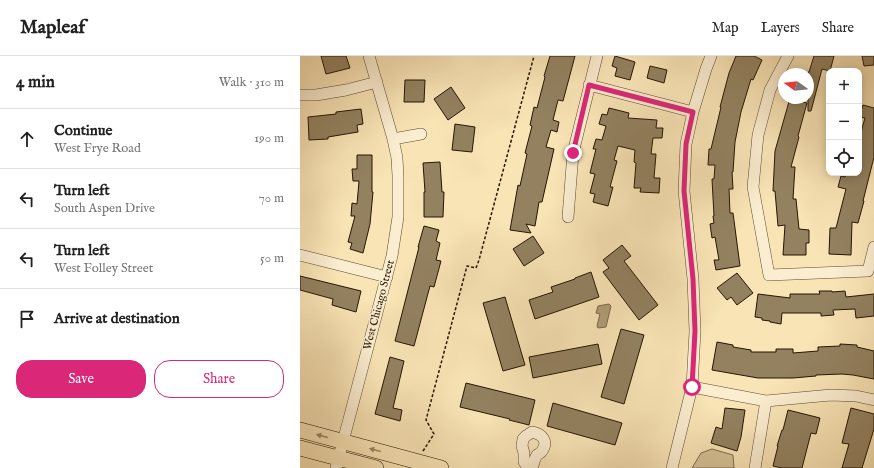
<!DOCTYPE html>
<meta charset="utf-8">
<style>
:root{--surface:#fff;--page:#f2f2f2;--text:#222;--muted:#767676;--line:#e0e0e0;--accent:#db2777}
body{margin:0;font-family:"IM FELL English",serif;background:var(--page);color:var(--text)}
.controls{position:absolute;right:12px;top:12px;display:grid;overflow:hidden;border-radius:8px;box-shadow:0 2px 10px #0003}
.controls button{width:36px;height:36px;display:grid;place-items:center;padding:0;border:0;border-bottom:1px solid var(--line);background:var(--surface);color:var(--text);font:20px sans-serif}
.compass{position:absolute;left:478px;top:12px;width:36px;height:36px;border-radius:50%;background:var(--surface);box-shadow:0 2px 10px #0003;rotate:285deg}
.stop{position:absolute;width:12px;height:12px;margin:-9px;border:3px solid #db2777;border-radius:50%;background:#fff}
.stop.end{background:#db2777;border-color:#fff;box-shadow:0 1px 4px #0008}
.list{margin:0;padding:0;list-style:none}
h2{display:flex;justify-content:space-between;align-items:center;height:52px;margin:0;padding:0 16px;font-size:17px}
h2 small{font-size:13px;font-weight:400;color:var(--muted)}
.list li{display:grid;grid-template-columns:26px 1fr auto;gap:12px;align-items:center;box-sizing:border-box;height:60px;padding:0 16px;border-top:1px solid var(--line)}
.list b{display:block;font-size:15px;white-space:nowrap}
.list p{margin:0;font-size:13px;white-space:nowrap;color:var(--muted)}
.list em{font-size:13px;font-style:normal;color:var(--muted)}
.actions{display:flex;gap:8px;padding:12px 16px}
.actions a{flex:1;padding:9px 0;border:1px solid var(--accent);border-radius:16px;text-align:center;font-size:14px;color:var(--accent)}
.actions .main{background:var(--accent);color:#fff}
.icon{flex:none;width:22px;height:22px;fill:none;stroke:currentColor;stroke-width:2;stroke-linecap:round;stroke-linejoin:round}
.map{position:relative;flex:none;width:574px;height:412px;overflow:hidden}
header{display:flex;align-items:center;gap:24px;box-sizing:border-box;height:56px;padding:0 20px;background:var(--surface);border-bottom:1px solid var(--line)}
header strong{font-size:19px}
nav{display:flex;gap:22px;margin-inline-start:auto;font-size:14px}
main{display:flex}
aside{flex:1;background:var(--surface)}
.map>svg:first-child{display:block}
.green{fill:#d5c197;stroke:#7d6b4c}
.water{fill:#b19e79;stroke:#796749}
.building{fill:#938160;stroke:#251502}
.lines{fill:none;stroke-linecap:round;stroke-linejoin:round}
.minor-casing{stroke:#5a492f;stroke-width:12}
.major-casing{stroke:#251502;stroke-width:16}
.path{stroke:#251502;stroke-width:1.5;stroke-dasharray:3 2;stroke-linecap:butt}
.minor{stroke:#fbedd0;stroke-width:11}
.major{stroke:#f9e4b6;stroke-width:15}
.oneway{fill:#9a8765}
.route{stroke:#db2777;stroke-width:5}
.labels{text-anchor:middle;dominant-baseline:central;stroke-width:3;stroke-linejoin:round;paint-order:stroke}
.street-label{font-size:11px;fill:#251502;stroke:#fbedd0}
</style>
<header>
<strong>Mapleaf</strong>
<nav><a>Map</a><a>Layers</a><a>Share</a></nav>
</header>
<main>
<aside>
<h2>4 min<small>Walk · 310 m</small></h2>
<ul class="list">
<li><svg class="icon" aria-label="ahead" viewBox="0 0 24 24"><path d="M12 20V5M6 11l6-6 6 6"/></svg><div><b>Continue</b><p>West Frye Road</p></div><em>190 m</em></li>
<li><svg class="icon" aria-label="left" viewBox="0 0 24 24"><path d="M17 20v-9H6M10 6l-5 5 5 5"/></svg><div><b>Turn left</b><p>South Aspen Drive</p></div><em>70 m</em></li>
<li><svg class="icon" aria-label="left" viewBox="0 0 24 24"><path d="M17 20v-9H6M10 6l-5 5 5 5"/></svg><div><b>Turn left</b><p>West Folley Street</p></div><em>50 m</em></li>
<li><svg class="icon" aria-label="arrive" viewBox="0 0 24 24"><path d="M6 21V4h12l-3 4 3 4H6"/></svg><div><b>Arrive at destination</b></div></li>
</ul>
<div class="actions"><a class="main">Save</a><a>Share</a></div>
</aside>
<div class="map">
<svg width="574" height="412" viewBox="0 0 574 412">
<rect width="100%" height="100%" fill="#f9e4b6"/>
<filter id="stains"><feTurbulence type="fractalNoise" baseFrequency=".005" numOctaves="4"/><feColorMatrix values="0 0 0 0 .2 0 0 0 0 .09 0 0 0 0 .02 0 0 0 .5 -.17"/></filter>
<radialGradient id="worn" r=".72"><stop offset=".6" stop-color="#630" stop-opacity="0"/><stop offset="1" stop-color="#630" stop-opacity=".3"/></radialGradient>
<path class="green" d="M412 393 433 399 434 412H392L401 397Z"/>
<path class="water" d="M309 248 311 250 306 271 298 272 297 270 300 258 296 257 298 250Z"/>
<path class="building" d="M21 0H46L50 12 26 18Z
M250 0H275L263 45 258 44 253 64 259 66 257 76 251 74 246 91 254 93 242 146H239L235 170 226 168 231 177 210 174 218 129 220 130 227 98 225 97 232 70 230 69 234 51 237 52 245 21 244 20Z
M315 0 335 6 330 24 315 20 317 12 312 10Z
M436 0H454L462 4 453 24 451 23 441 56 435 86 433 116H432L433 133H429L430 157H433L440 210 416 214 414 204H419L415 181 412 182 410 168 414 167 413 160H414L412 123H414L415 109H408L409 93H411L421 51H420L429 17Z
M514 0H534L530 15 522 13 511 55H508V16H509Z
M562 0H574V9L564 10Z
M350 10 367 14 364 27 347 22Z
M105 24H125L124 46H104Z
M151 31 165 52 148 64 134 43Z
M490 42 507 47 498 80 499 81 491 111H495L493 143H496L499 173 509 174V187H506V199H483L485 169 478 170 475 135H473L475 95Z
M563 49 574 52V101L563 145H564L558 167 552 166 551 199 529 198 530 172H536L546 133 538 131 541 120 545 121 547 117H559V83L565 62 559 61Z
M309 52 329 57 328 62 357 64 356 72H363L362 82H353L351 98H356L354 122H360L359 137 340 136 341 132H334L336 107 334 106 335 94 318 90 314 104 317 105 310 131H313L308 150 293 146 295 138 290 137 295 118 290 117 296 93H293L296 83 302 84 306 70 299 68 302 58 307 59Z
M61 53 63 68 57 69 58 76 28 81V83L9 84 8 61 36 58V56Z
M155 68 175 71 172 96 152 94Z
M57 99H72V136H73L70 168 63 197 50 193 52 187 48 186 55 160H51L52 147 57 148 59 125H53L52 113H57Z
M140 106 142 136H144L143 161H124V136H125L123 107Z
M124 170 139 174 136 185 140 187 136 204 141 205 134 231 130 230 114 290 95 285 119 191H118Z
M233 180 244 197 224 210 213 193Z
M322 189 331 200 324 205 358 249 339 264 303 216 309 212 303 204Z
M291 216 299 241 235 263 229 244 253 236 251 231 275 223V222Z
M437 217 453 237 437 249 431 241 427 244 417 232Z
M0 220 61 235 56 256 32 249 33 243 0 234Z
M519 235H532V236L545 235 546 241 574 238V260L556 262 555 253 533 254 534 259 521 260V257H482L481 268 470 266V265L462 264V262L455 261 458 238 490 242V238H520Z
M205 241 225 309 203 315 183 247Z
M321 273 344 279 324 348 301 341Z
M417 286 433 289V291L451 294V296H476V293H493V297L518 295V291L540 290V288L557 289V291L574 295V323L553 319 542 318 516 319V320L493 322H458L412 314Z
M298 288 302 308 233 322 229 301Z
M90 301 104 305 93 352 102 354 100 365 75 358Z
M166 327 235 344 229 369 209 364 210 363 160 351Z
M253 347 322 367 315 389 247 370Z
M425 352 445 354 441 381 437 395 411 387 416 371 422 373Z
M551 352 574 358V373L562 412H542L549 388 542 387Z
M488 354 520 362 516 378 511 377 502 412H482L473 410 478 390H477L482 374H483Z"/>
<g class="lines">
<defs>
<path id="minor" d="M488 0 470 34 458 79 453 131 469 219 568 215 574 191
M289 29 393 56
M0 39H16L46 34 77 26
M93 83 121 78
M268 161 273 97 297 0
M0 199 87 221
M392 331 466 345 531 339 556 340 574 344
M232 376C242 378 249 385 242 395 241 397 238 398 237 399 235 402 234 406 233 409L227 410 224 406V397L222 390 223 383 226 380Z
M36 412 92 200 98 161V120L97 102 93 83 69 0
M372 412 392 331 395 275 393 223 384 135 386 88 393 56 406 13 411 0
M455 412 466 345"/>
<path id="major" d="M0 374 141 412
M0 392 76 412"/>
</defs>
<use href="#minor" class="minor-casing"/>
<use href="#major" class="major-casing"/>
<path class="path" d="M123 395 134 378 126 364 167 210 176 212 179 204 234 0"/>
<use href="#minor" class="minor"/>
<use href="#major" class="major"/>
</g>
<defs><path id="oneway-solid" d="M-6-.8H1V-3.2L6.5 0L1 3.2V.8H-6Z"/></defs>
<g class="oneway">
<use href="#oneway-solid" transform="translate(22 380) rotate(-165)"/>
<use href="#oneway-solid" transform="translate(75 394) rotate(-165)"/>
</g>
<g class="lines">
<path class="route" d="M273 97 289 29 393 56 386 88 384 135 393 223 395 275 392 331"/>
</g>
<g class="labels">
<g class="street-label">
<text transform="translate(79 249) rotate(-75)">West Chicago Street</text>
</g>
</g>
<rect width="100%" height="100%" filter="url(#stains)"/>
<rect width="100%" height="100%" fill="url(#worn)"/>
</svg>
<div class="controls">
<button>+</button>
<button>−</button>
<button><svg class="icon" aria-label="locate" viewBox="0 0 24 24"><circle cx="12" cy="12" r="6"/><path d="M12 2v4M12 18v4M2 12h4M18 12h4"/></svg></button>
</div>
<svg class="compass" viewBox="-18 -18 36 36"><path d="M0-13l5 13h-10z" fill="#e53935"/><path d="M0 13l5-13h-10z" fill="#767676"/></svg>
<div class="stop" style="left:392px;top:331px"></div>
<div class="stop end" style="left:273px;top:97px"></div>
</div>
</main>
